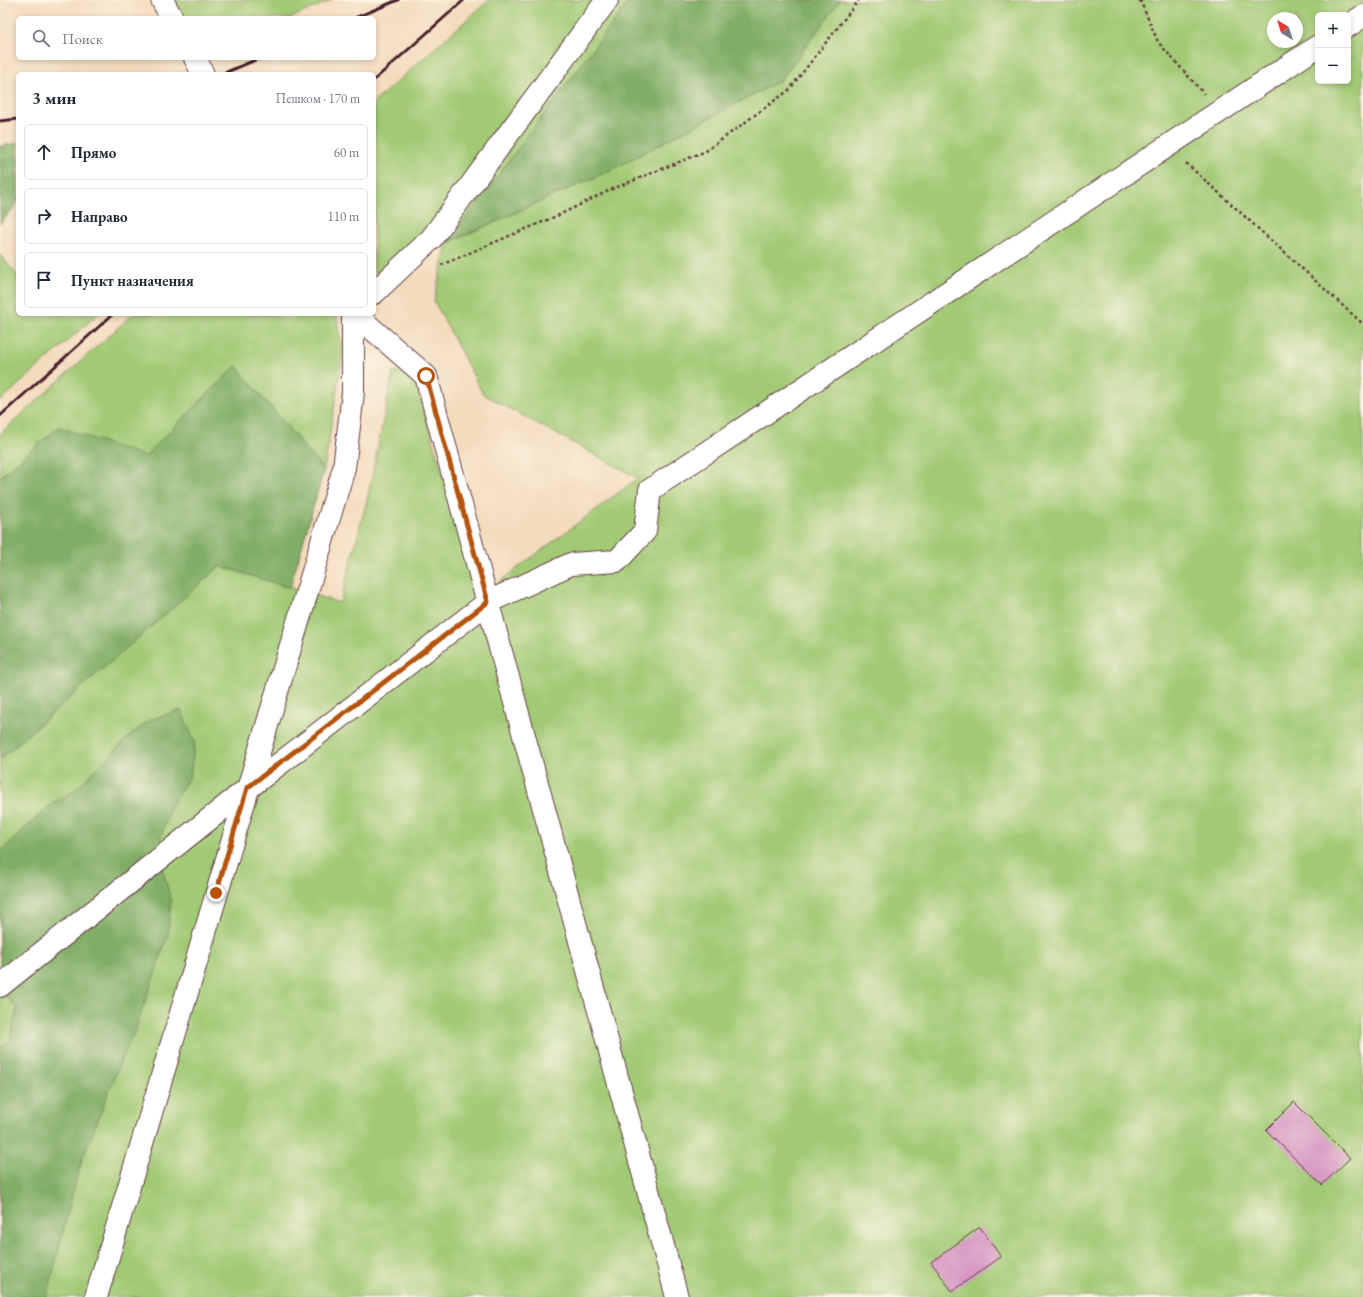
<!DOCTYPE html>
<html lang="ru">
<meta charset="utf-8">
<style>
:root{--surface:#fff;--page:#f6f6f7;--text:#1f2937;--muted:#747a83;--line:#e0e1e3}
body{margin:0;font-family:"EB Garamond",serif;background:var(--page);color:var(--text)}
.controls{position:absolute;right:12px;top:12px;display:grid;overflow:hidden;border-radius:6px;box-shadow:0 2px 6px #0003}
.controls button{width:36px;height:36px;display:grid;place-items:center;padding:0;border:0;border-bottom:1px solid var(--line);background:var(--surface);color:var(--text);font:20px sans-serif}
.compass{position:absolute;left:1267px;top:12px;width:36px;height:36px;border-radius:50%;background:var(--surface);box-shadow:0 2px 6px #0003;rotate:322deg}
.stop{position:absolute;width:12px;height:12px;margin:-9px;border:3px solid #b45309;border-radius:50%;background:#fff}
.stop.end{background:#b45309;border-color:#fff;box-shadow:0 1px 4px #0008}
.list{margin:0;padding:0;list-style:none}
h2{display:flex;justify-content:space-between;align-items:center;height:52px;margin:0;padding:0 16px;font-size:17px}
h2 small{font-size:13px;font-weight:400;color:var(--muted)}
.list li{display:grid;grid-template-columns:26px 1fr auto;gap:12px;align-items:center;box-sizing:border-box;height:56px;margin:0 8px 8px;padding:0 8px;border:1px solid var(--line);border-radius:6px}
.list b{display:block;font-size:15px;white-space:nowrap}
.list em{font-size:13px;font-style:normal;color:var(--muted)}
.icon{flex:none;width:22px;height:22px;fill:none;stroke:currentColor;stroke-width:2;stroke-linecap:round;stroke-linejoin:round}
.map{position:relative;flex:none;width:1363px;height:1297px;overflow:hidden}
.search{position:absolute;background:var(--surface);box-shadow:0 2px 6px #0003;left:16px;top:16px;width:360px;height:44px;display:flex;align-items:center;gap:10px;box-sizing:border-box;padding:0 14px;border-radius:6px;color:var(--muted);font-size:15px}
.panel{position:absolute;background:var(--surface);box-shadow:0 2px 6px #0003;left:16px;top:72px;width:360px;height:244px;border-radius:6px}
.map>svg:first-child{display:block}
.green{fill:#a2ca75;stroke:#767450;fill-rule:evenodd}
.forest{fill:#81ae66;stroke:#666648}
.building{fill:#d697c3}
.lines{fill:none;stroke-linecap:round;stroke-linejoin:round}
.minor-casing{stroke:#633b41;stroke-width:24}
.major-casing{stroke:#633b41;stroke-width:24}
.path{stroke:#633b41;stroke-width:2.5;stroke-dasharray:3 3;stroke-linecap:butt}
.minor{stroke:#fff;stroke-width:22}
.major{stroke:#fff;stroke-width:22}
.rail{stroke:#4a1f2b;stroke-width:3}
.route{stroke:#b45309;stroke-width:5}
</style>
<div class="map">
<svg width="1363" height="1297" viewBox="0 0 1363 1297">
<rect width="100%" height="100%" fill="#fcf5e5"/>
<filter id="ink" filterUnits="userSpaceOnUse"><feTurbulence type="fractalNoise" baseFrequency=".025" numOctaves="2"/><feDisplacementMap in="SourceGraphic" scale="8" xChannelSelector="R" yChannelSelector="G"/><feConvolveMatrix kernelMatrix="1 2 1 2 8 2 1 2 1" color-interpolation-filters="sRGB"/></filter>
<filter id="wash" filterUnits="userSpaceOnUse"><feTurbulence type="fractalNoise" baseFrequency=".012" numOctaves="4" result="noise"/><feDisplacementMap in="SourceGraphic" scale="16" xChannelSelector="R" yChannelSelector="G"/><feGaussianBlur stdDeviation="0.9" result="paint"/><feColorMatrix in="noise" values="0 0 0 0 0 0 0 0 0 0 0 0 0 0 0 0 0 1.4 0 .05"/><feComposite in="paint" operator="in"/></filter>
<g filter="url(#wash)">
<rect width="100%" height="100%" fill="#f3dcbd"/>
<path class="green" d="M175 0H332L290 18H185Z
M489 0H630L448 243 613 169 781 80 840 0H1363V1297H0V759L220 566 340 603 368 496 393 372 413 373 479 597 638 478 483 394 434 301 447 243 378 276 374 271V102ZM1318 15H1348V81H1318ZM1273 18H1297V42H1273Z
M0 255 18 276V314H98L0 401Z
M133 314H336L343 353 324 470 236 366 144 457 59 427 0 477V434Z"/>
<path class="forest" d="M630 0H840L781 80 613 169 447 243Z
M18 143V202L0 224V146Z
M236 366 324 470 290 588 220 566 0 759V477L59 427 145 456Z
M181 710 195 742 190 776 172 804 161 836 163 870 171 901 168 935 135 1031 121 1061 84 1155 74 1187 47 1297H0V1048L10 1040 17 1008 0 991V852L49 806 76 789 124 741 149 720Z"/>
<g id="blocks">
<path class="building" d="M1294 1102 1350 1158 1322 1185 1266 1130Z
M980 1227 1001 1257 952 1291 931 1262Z"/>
</g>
</g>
<g filter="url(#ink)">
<use href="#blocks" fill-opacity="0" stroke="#633b41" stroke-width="1"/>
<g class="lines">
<defs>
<path id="minor" d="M1348 26 1363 16
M374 293 431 239 607 0
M355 314 426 376 677 1297
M0 986 247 789 488 602 571 564 617 561 645 531 650 490 1318 46"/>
<path id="major" d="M162 0 172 18
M195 58 203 74
M96 1297 344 468 353 393V314"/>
</defs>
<use href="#minor" class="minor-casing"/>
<use href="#major" class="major-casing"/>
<path class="path" d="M1140 0 1158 42 1204 94
M1186 163 1363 324
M441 265 559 215 610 190 706 151 789 90 859 0"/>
<use href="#minor" class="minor"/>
<use href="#major" class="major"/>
<path class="rail" d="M355 18 398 0
M222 74 260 58
M374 80 464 0
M0 121 18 119
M0 416 113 314"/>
</g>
</g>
<g class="lines" filter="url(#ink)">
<path class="route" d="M216 893 247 788 488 602 426 376"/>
</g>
</svg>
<div class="controls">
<button>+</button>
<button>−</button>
</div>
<svg class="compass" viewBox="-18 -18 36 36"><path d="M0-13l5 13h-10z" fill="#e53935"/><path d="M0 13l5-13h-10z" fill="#747a83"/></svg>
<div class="stop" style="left:426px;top:376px"></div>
<div class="stop end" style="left:216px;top:893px"></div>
<div class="search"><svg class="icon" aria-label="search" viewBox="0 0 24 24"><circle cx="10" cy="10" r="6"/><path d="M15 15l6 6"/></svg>Поиск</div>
<section class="panel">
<h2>3 мин<small>Пешком · 170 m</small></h2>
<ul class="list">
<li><svg class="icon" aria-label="ahead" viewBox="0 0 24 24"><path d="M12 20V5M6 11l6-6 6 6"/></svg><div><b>Прямо</b></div><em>60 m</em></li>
<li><svg class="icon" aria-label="right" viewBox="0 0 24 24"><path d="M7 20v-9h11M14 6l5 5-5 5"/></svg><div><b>Направо</b></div><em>110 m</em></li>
<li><svg class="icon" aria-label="arrive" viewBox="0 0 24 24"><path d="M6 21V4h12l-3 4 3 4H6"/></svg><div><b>Пункт назначения</b></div></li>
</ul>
</section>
</div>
